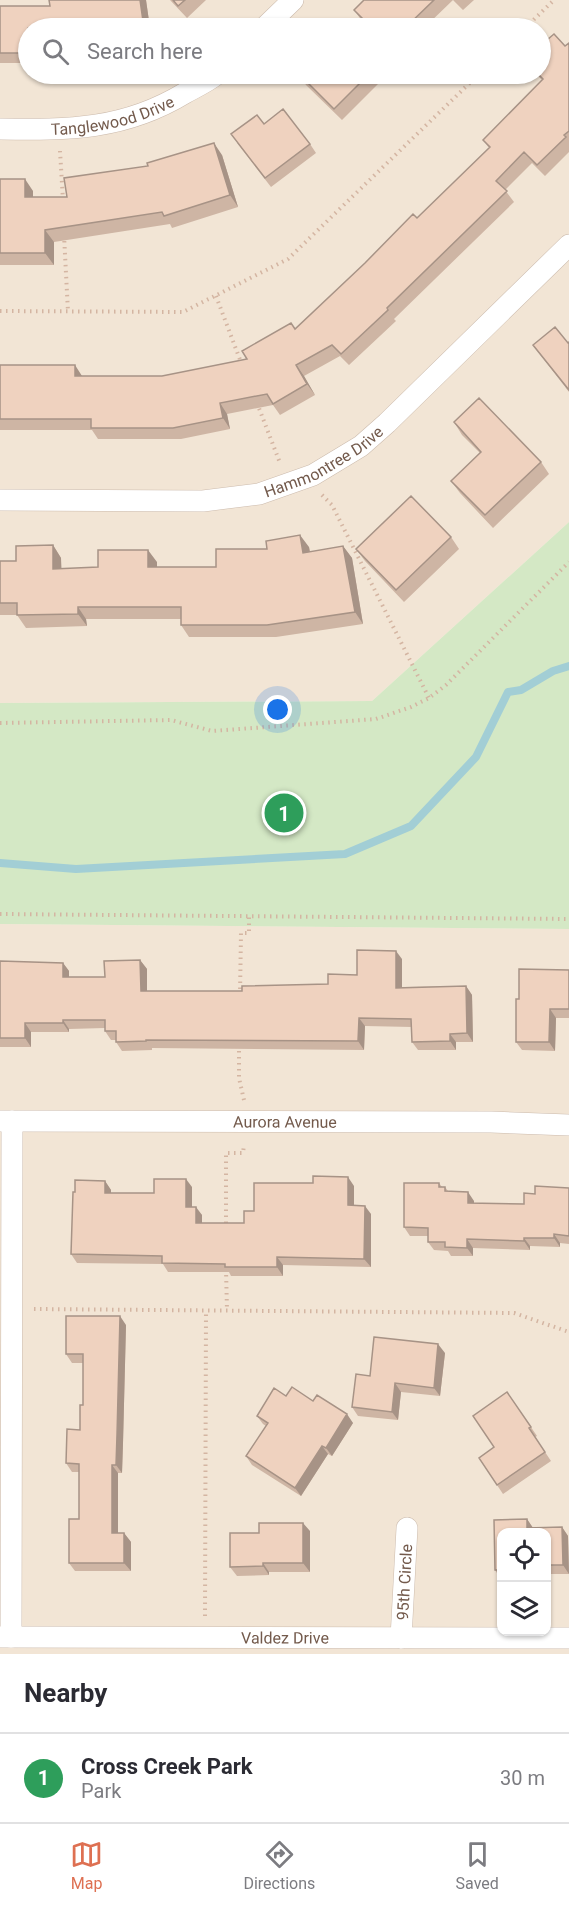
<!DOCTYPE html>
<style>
:root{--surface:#fff;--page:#f7f7f7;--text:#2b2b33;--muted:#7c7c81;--line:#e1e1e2;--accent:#de7052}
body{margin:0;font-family:Roboto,sans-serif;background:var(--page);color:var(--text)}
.controls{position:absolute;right:18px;bottom:18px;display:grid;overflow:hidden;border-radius:12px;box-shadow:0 2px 4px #0004}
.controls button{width:54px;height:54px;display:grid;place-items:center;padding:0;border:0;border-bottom:2px solid var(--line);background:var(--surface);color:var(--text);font:30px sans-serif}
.you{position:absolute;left:278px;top:710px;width:21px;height:21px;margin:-15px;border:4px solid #fff;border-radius:50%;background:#1a73e8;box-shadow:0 0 0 9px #1a73e833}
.badge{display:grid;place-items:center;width:39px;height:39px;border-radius:50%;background:var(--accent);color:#fff;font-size:20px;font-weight:700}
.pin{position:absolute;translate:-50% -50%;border:3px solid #fff;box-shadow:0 2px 6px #0006}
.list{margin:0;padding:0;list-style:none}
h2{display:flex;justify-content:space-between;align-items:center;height:78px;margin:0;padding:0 24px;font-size:26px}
h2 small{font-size:20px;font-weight:400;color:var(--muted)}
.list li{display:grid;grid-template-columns:39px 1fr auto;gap:18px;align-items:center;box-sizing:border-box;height:90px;padding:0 24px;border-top:2px solid var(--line)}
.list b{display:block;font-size:22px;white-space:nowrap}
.list p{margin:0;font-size:20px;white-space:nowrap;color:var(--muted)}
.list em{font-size:20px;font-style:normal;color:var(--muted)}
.icon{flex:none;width:33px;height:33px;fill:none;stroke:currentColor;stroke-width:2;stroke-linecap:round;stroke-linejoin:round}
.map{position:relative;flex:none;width:569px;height:1654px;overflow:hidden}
.search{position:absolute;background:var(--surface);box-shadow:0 2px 4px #0004;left:18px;right:18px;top:18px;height:66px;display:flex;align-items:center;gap:15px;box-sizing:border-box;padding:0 21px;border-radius:33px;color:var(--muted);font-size:22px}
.sheet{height:168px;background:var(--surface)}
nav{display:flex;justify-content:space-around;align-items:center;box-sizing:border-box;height:84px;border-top:2px solid var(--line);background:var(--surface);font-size:16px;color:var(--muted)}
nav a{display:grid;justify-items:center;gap:3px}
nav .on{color:var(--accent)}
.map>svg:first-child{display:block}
.residential{fill:#f2e5d5;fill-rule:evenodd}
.green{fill:#d4e8c5}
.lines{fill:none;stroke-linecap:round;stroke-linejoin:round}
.stream{stroke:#a2ced5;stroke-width:8}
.street-casing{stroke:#ccbbad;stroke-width:22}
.path{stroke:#d4b5a2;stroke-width:4;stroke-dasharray:1.5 4.5;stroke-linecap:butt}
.street{stroke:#fff;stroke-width:21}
.wall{fill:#ceb5a4}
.shaded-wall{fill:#a79386}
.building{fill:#efd2bf;stroke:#a79386;stroke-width:1.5}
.labels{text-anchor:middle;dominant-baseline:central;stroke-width:4.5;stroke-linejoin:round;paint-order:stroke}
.street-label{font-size:16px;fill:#735a4c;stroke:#fef7ec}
</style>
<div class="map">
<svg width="569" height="1654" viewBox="0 0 569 1654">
<rect width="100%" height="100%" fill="#fbf3e6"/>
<path class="residential" d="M0 0H569V522L372 701 0 703ZM28 28H540V74H28Z
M0 924 569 929V1654H0ZM502 1532H546V1632H502Z"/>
<path class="green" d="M569 522V929L0 924V703L372 701Z"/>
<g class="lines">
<path class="stream" d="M0 863 76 869 345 854 411 826 476 757 508 692 521 690 553 671 569 666"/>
<defs>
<g id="street">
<path d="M264 28 293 0"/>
<path id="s1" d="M0 129C69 130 124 130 185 93 196 87 207 82 217 74"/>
<path id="s2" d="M0 500 203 501 259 494 313 475 361 446 387 423 569 245"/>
<path id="s3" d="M0 1121 491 1122 569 1125"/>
<path id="s4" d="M0 1637 569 1638"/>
<path d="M11 1637 12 1121"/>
<path id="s5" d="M401 1638 407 1528"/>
</g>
</defs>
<use href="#street" class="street-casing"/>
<path class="path" d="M525 28 554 0
M60 151 63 200
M64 235 68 312
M216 296 242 365
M0 311 183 312 288 259 479 74
M257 403 280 463
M322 495 332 505 429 698
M0 723 171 720 212 731 376 719 411 707 429 698 446 685 569 562
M0 914 569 919
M240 995 241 933H249V917
M239 1045V1078L244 1100
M226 1229V1153H243L244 1145
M226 1269 227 1310
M34 1309 514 1313 569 1332
M205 1616 206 1310"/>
<use href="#street" class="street"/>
</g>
<path class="wall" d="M49 0H146L150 28H28V63H0V6H50Z
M170 0H206L187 18Z
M364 0H453L424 28H366L368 27 362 21 354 10Z
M453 0H474L463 10Z
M569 43V152L545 176 532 163 505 190 514 202 394 319 396 321 349 365 340 356 304 376 315 395 280 415 273 405 227 414 230 429 181 439H98L92 430H0V365L82 376H162L247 359 295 329 417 218 489 148 483 140 542 80 536 74H540Z
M299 74H385L386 76 342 120 306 85Z
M264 124 310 144 316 153 271 187 237 143Z
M222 155 238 207 172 228 170 224 54 242V265H0V179L33 191V197H67L148 166Z
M569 342V392L533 345 568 343Z
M454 422 541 462 549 474 493 528 460 493 451 481 480 453 462 435Z
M451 537 459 549 404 602 365 561 356 549Z
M53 545 61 558V569L98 567 157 562V567H216L267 549 309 547 310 552 343 546 352 558 363 624 276 637H189L181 625V619H86L87 626 26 628 17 615H0V561H16Z
M402 959V987L466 986 472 995 473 1042H456V1050H418L412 1042V1027L365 1026 364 1050 152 1048V1050L122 1051 116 1042V1040H111L105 1031V1028L69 1029V1032H31V1047H0V961L63 963 69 971V977H105L140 960 147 969V991H242L328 984Z
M569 970V1018H556L555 1051 522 1050 516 1042 519 999Z
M105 1181 111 1190V1193H154L192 1187V1207L202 1215V1223H244L254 1211 354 1186V1205L371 1214V1267L283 1265V1276H231L229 1272H168L163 1264 77 1263 71 1254 75 1192Z
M439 1183 442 1187H445L448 1191 474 1201V1203L524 1204 535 1194 569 1188V1244L560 1243V1247L530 1246V1250L473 1248V1256H451L448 1251 434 1250 428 1242V1236H410L404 1227Z
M126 1325 123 1443 122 1473H118V1533H124L131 1542V1571H75L69 1563 79 1519V1472H72L66 1463 80 1430 83 1405V1363H72L66 1354Z
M445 1353 440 1396 401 1392 398 1420 358 1416 352 1407 370 1376Z
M507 1392 537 1436 535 1437 551 1461 503 1494 479 1458 494 1447Z
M286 1396 313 1401 353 1423 332 1456 328 1454 301 1496 252 1465 246 1456 266 1426 263 1424 257 1416Z
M527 1519 533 1528 562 1527 568 1536 569 1574H546V1533H501V1579L495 1570 494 1520Z
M310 1531V1572H269V1575L237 1576 230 1567 259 1533Z"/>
<path class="shaded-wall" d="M140 0H146L150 28H144Z
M26 44 28 47V56L26 53Z
M214 143 222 155 238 207 230 195Z
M25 179 33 191V209L25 197Z
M45 230 54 242V265L45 253Z
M75 365 82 376H75Z
M296 365 304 376 315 395 307 384Z
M220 403 227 414 230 429 223 418Z
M300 535 309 547 312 565 303 553Z
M53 545 61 558 62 581 53 569Z
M343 546 352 558 363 624 355 612Z
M148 550 157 562V579L148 567Z
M78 607 86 619 87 626 78 614Z
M396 951 402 959V996L396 988Z
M140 960 147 969V999L141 991Z
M63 963 69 971V986L63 977Z
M466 986 472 995 473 1042 467 1033Z
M550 1009 556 1018 555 1051 549 1042Z
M359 1018 365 1026 364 1050 358 1041Z
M63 1020 69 1029V1032L63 1023Z
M25 1023 31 1032V1047L25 1038Z
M450 1034 456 1042V1050L450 1041Z
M348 1177 354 1186V1214L348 1205Z
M186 1179 192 1187V1215L186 1207Z
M105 1181 111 1190V1201L105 1193Z
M468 1192 474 1201V1212L468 1203Z
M365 1206 371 1214V1267L364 1259Z
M196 1207 202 1215V1232L196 1223Z
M554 1234 560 1243V1247L554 1238Z
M524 1238 530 1246V1250L524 1241Z
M467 1239 473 1248V1256L467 1248Z
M277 1257 283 1265V1276L277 1267Z
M120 1316 126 1325 123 1443 122 1473 116 1465Z
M438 1344 445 1353 440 1396 434 1388Z
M395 1383 401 1392 398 1420 392 1412Z
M347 1414 353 1423 332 1456 326 1448Z
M322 1446 328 1454 301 1496 295 1488Z
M112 1465 118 1473V1542L112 1533Z
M527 1519 533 1528H527Z
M303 1523 310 1531V1572L303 1563Z
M562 1527 568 1536 569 1574 563 1565Z
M124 1533 131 1542V1571L124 1563Z
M263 1563 269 1572V1575L263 1566Z"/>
<path class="building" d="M49 0H140L144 28H28V44H26V53H0V6H50Z
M173 0H185L178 6Z
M364 0H434L405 28H366L369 25 354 10Z
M554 34 565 46 569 43V131L564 135 566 137 537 165 524 152 496 181 507 191 387 308 388 310 341 354 332 345 296 365 307 384 273 404 267 394 220 403 223 418 173 428H91V419H0V365H75V376H162L247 359 242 351 291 323 295 329 365 263 413 214 417 218 490 147 483 140 543 79 538 74H540V46Z
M299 74H369L334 109Z
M283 109 310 144 265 178 231 134 257 115 264 124Z
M214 143 230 195 164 216 162 212 45 230V253H0V179H25V197H67L64 178 148 166 147 163Z
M555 327 568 343 569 342V390L533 345Z
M479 398 541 462 485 515 451 481 481 452 454 422Z
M411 496 451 537 396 590 356 549Z
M300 535 303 553 343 546 355 612 267 625H181V607H78V614L17 615V603H0V561H16V546L53 545V569L98 567V550H148V567H216V549H267L266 541Z
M357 950 396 951V988L466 986 467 1033 450 1034V1041L412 1042 411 1019 359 1018 358 1041 146 1040V1041L116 1042V1031H105V1020H63V1023H25V1038H0V961L63 963V977H105L104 961 140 960 141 991H242V986L328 984V974L357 975Z
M519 969 569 970V1009H550L549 1042H516V999H519Z
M313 1176 348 1177V1205L365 1206 364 1259 277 1257V1267H225V1264L162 1263V1256L71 1254 73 1192H75V1180L105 1181V1193H154V1179H186V1207H196V1223H244V1211H254V1183H313Z
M404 1183H439V1187H445V1191L468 1192V1203L524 1204V1193L535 1194V1186L569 1188V1236L554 1234V1238H524V1241L467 1239V1248L445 1247V1242H428V1228L404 1227Z
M66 1316H120L117 1435 116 1465H112V1533H124V1563H69V1519H79V1464L66 1463 67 1429 80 1430V1405H83V1354H66Z
M374 1337 438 1344 434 1388 395 1383 392 1412 352 1407 356 1374 370 1376Z
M292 1387 313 1401 317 1395 347 1414 326 1448 322 1446 295 1488 246 1456 268 1423 257 1416 274 1388 286 1396Z
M507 1392 531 1427 529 1428 545 1452 497 1485 479 1458 494 1447 473 1416Z
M527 1519V1528L562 1527 563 1565H546V1533H501V1570H495L494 1520Z
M259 1523H303V1563H263V1566L230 1567V1533H259Z"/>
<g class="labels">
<g class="street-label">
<text stroke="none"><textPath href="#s1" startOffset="114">Tanglewood Drive</textPath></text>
<text stroke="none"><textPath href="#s2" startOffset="332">Hammontree Drive</textPath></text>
<text stroke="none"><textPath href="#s3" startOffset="285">Aurora Avenue</textPath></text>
<text stroke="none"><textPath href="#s5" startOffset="56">95th Circle</textPath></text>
<text stroke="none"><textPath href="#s4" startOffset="285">Valdez Drive</textPath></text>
</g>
</g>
</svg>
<div class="controls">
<button><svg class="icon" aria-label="locate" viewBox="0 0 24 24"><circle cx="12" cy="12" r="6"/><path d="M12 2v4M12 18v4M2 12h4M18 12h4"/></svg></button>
<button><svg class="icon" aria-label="layers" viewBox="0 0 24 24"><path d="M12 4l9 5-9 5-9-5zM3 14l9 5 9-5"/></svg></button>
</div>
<div class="you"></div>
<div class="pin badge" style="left:284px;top:813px;background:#2e9e5b">1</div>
<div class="search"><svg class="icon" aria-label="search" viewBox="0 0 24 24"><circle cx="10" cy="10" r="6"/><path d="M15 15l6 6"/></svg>Search here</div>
</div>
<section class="sheet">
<h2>Nearby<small></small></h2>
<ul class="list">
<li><span class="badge" style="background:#2e9e5b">1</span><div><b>Cross Creek Park</b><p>Park</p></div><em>30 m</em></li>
</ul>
</section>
<nav>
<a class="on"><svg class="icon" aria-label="map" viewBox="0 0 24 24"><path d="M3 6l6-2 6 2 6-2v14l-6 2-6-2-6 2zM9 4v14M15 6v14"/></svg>Map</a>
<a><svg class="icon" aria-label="directions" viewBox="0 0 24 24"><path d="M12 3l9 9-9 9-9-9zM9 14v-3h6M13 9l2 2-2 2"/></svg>Directions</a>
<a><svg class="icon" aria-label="saved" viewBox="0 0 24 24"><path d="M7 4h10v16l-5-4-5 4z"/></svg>Saved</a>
</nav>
